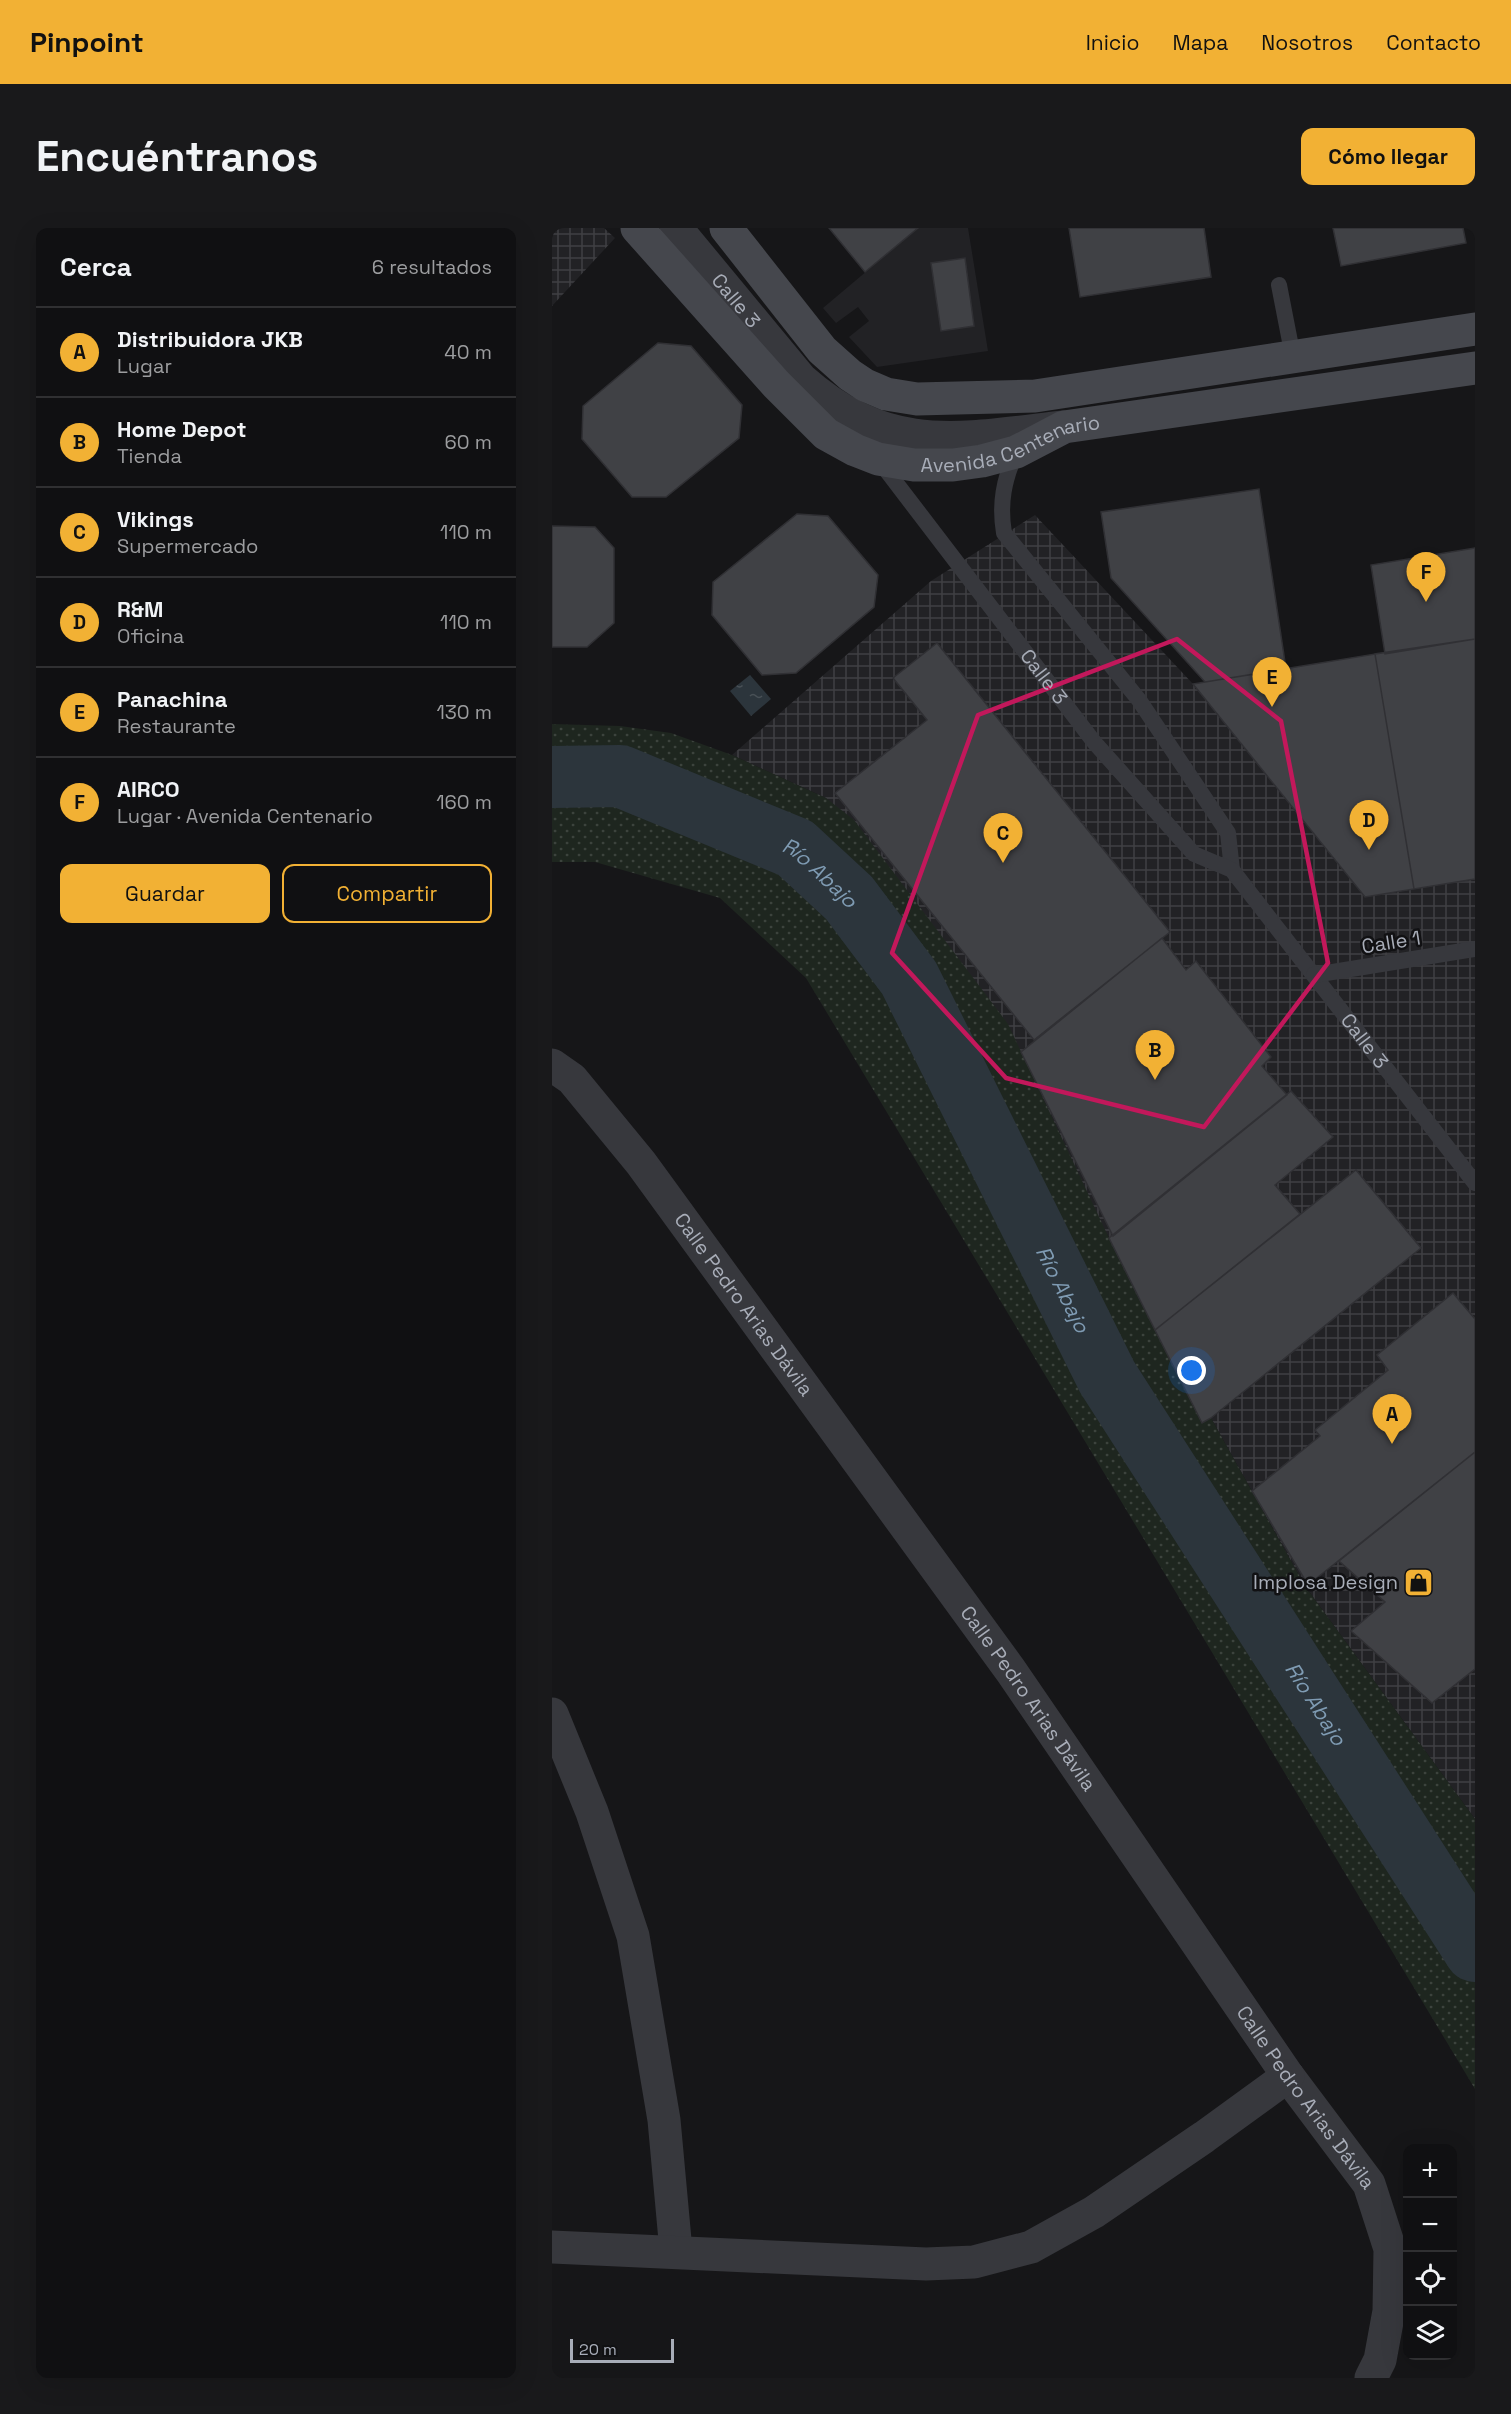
<!DOCTYPE html>
<html lang="es">
<meta charset="utf-8">
<style>
:root{--surface:#101012;--page:#19191b;--text:#f1f3f6;--muted:#9c9d9f;--line:#303032;--accent:#f2b134}
body{margin:0;font-family:"Space Grotesk",sans-serif;background:var(--page);color:var(--text)}
.controls{position:absolute;right:18px;bottom:18px;display:grid;overflow:hidden;border-radius:12px;box-shadow:0 6px 24px #0002}
.controls button{width:54px;height:54px;display:grid;place-items:center;padding:0;border:0;border-bottom:2px solid var(--line);background:var(--surface);color:var(--text);font:30px sans-serif}
.scale{position:absolute;left:18px;bottom:15px;width:104px;box-sizing:border-box;padding-left:6px;border:3px solid #a8adb8;border-top:0;font-size:16px;line-height:21px;white-space:nowrap;color:#a8adb8;-webkit-text-stroke:4px #111113;paint-order:stroke}
.you{position:absolute;left:640px;top:1143px;width:21px;height:21px;margin:-15px;border:4px solid #fff;border-radius:50%;background:#1a73e8;box-shadow:0 0 0 9px #1a73e833}
.badge{display:grid;place-items:center;width:39px;height:39px;border-radius:50%;background:var(--accent);color:#111;font-size:20px;font-weight:700}
.pin{position:absolute;translate:-50% -50px;filter:drop-shadow(0 2px 3px #0008)}
.pin::after{content:'';position:absolute;top:32px;width:21px;height:18px;background:inherit;clip-path:polygon(0 0,100% 0,50% 100%)}
.list{margin:0;padding:0;list-style:none}
h2{display:flex;justify-content:space-between;align-items:center;height:78px;margin:0;padding:0 24px;font-size:26px}
h2 small{font-size:20px;font-weight:400;color:var(--muted)}
.list li{display:grid;grid-template-columns:39px 1fr auto;gap:18px;align-items:center;box-sizing:border-box;height:90px;padding:0 24px;border-top:2px solid var(--line)}
.list b{display:block;font-size:22px;white-space:nowrap}
.list p{margin:0;font-size:20px;white-space:nowrap;color:var(--muted)}
.list em{font-size:20px;font-style:normal;color:var(--muted)}
.actions{display:flex;gap:12px;padding:18px 24px}
.actions a{flex:1;padding:14px 0;border:2px solid var(--accent);border-radius:12px;text-align:center;font-size:21px;color:var(--accent)}
.actions .main{background:var(--accent);color:#111}
.icon{flex:none;width:33px;height:33px;fill:none;stroke:currentColor;stroke-width:2;stroke-linecap:round;stroke-linejoin:round}
.map{position:relative;flex:none;width:923px;height:2150px;overflow:hidden;border-radius:12px}
header{display:flex;align-items:center;gap:36px;box-sizing:border-box;height:84px;padding:0 30px;background:var(--accent);color:#111}
header strong{font-size:28px}
nav{display:flex;gap:33px;margin-inline-start:auto;font-size:21px}
.intro{display:flex;align-items:center;justify-content:space-between;box-sizing:border-box;height:144px;padding:0 36px}
h1{margin:0;font-size:42px}
.button{padding:15px 27px;border-radius:12px;background:var(--accent);color:#111;font-size:21px;font-weight:700}
main{display:flex;gap:36px;padding:0 36px}
aside{flex:1;background:var(--surface);border-radius:12px;box-shadow:0 6px 24px #0002}
.map>svg:first-child{display:block}
.built{fill:#222225}
.industrial{fill:url(#industrial-grid)}
.grass{fill:url(#grass-dots)}
.water{fill:url(#water-ripples)}
.lines{fill:none;stroke-linecap:round;stroke-linejoin:round}
.river{stroke:#2c353c;stroke-width:62}
.building{fill:#404145;stroke:#303034;stroke-width:1.5}
.service{stroke:#37383d;stroke-width:16}
.minor{stroke:#37383d;stroke-width:33}
.secondary{stroke:#45474d;stroke-width:33}
.marked{fill:none;stroke:#c2185b;stroke-width:4.5;stroke-linejoin:round}
.labels{text-anchor:middle;dominant-baseline:central;stroke-width:5;stroke-linejoin:round;paint-order:stroke}
.street-label{font-size:20px;fill:#a8adb8;stroke:#111113}
.poi-label{font-size:20px;fill:#a8adb8;stroke:#111113;text-anchor:end}
.water-label{font-size:21px;font-style:italic;fill:#7f9bb3;stroke:#111113}
</style>
<header>
<strong>Pinpoint</strong>
<nav><a>Inicio</a><a>Mapa</a><a>Nosotros</a><a>Contacto</a></nav>
</header>
<div class="intro"><h1>Encuéntranos</h1><a class="button">Cómo llegar</a></div>
<main>
<aside>
<h2>Cerca<small>6 resultados</small></h2>
<ul class="list">
<li><span class="badge">A</span><div><b>Distribuidora JKB</b><p>Lugar</p></div><em>40 m</em></li>
<li><span class="badge">B</span><div><b>Home Depot</b><p>Tienda</p></div><em>60 m</em></li>
<li><span class="badge">C</span><div><b>Vikings</b><p>Supermercado</p></div><em>110 m</em></li>
<li><span class="badge">D</span><div><b>R&amp;M</b><p>Oficina</p></div><em>110 m</em></li>
<li><span class="badge">E</span><div><b>Panachina</b><p>Restaurante</p></div><em>130 m</em></li>
<li><span class="badge">F</span><div><b>AIRCO</b><p>Lugar · Avenida Centenario</p></div><em>160 m</em></li>
</ul>
<div class="actions"><a class="main">Guardar</a><a>Compartir</a></div>
</aside>
<div class="map">
<svg width="923" height="2150" viewBox="0 0 923 2150">
<defs>
<pattern id="industrial-grid" width="8" height="8" patternUnits="userSpaceOnUse" patternTransform="scale(1.5)"><rect width="8" height="8" fill="#222225"/><path d="M0 4h8M4 0v8" fill="none" stroke="#3f3f43"/></pattern>
<pattern id="grass-dots" width="8" height="8" patternUnits="userSpaceOnUse" patternTransform="scale(1.5)"><rect width="8" height="8" fill="#1e261f"/><path d="M2 2h.1M6 6h.1" fill="none" stroke="#3c433d" stroke-width="1.8" stroke-linecap="round"/></pattern>
<pattern id="water-ripples" width="26" height="14" patternUnits="userSpaceOnUse" patternTransform="scale(1.5)"><rect width="26" height="14" fill="#2c353c"/><path d="M2 4q2-2 4 0t4 0M15 11q2-2 4 0t4 0" fill="none" stroke="#485056"/></pattern>
</defs>
<rect width="100%" height="100%" fill="#161618"/>
<path class="built" d="M366 0H416L436 123 325 139 297 109 317 93 306 79 284 95 271 80Z"/>
<path class="industrial" d="M0 0H52L63 10 0 78Z
M483 287 641 456 923 411V1591L753 1358 659 1190 650 1195 555 1006 274 570 180 527 379 353Z"/>
<path class="grass" d="M0 496 68 498 119 505 180 527 274 570 302 592 456 796 557 1010 650 1194 659 1190 753 1358 923 1591V1861L254 750 168 670 43 634H0Z"/>
<path class="water" d="M198 447 219 471 199 488 178 463Z"/>
<g class="lines">
<path class="river" id="s1" d="M0 549 68 548 243 620 297 670 357 750 555 1149 923 1723"/>
</g>
<path class="building" d="M277 0H366L313 44Z
M517 0H652L659 49 528 69Z
M781 0H911L914 15 789 38Z
M413 30 422 98 389 103 379 35Z
M106 115 139 118 190 177 187 210 114 269H80L30 211 31 178Z
M707 261 734 441 653 454 559 350 549 284Z
M245 286 276 288 326 347 322 379 244 445 210 447 160 387 161 354Z
M0 298 43 299 62 320V395L35 419H0Z
M923 320V411L833 426 819 337Z
M923 411V651L862 661 823 426Z
M385 415 618 704 482 812 283 565 375 492 341 450Z
M823 426 862 661 813 669 641 456Z
M610 710 634 742 644 733 719 829 710 838 735 867 561 1008 469 824Z
M739 863 781 909 723 957 748 986 603 1102 557 1010Z
M804 942 869 1020 659 1190 650 1195 603 1102Z
M901 1065 923 1091V1224L756 1357 700 1263 768 1208 763 1202 836 1142 825 1127Z
M923 1224V1441L880 1475 799 1403 833 1374 787 1333Z"/>
<g class="lines">
<g class="service">
<path d="M727 57 741 129"/>
<path d="M464 224C452 252 447 275 452 305L587 472 676 605 680 642"/>
<path id="s2" d="M328 234 542 514 642 626 680 642 923 955"/>
<path d="M762 747 923 721"/>
</g>
<g class="minor">
<path id="s3" d="M124 0 249 151C336 228 406 211 512 199"/>
<path id="s4" d="M0 837 20 851 89 935 459 1443 736 1848 817 1956 838 2021 837 2083 828 2132 819 2150"/>
<path d="M0 1486 40 1584 81 1708 112 1892 124 2023"/>
<path d="M0 2019 374 2036 422 2034 479 2019 542 1984 652 1909 736 1848"/>
</g>
<g class="secondary">
<path id="s5" d="M85 0 224 156 274 206 303 222 326 231 362 237H401L430 233 464 224 512 199 923 140"/>
<path d="M174 0 270 122 298 147 313 157 334 166 365 171 483 168 923 101"/>
</g>
</g>
<path class="marked" d="M625 411 729 493 776 735 652 899 454 850 340 725 426 487Z"/>
<defs>
<symbol id="shop-square" viewBox="-11 -11 22 22"><rect x="-9" y="-9" width="18" height="18" rx="4" fill="#f2b134" stroke="#111113"/><path d="M-5-2.5h2.3a2.7 3.5 0 0 1 5.4 0H5L5.5 6h-11ZM-1.5-2.5h3a1.5 2.3 0 0 0-3 0Z" fill="#111"/></symbol>
</defs>
<g fill-rule="evenodd">
<use href="#shop-square" x="850" y="1338" width="33" height="33"/>
</g>
<g class="labels">
<g class="street-label">
<text stroke="none"><textPath href="#s3" startOffset="94">Calle 3</textPath></text>
<text stroke="none"><textPath href="#s5" startOffset="474">Avenida Centenario</textPath></text>
<text stroke="none"><textPath href="#s2" startOffset="270">Calle 3</textPath></text>
<text transform="translate(839 714) rotate(-9)">Calle 1</text>
<text stroke="none"><textPath href="#s2" startOffset="760">Calle 3</textPath></text>
<text stroke="none"><textPath href="#s4" startOffset="308">Calle Pedro Arias Dávila</textPath></text>
<text stroke="none"><textPath href="#s4" startOffset="794">Calle Pedro Arias Dávila</textPath></text>
<text stroke="none"><textPath href="#s4" startOffset="1280">Calle Pedro Arias Dávila</textPath></text>
</g>
<g class="poi-label">
<text x="846" y="1354">Implosa Design</text>
</g>
<g class="water-label">
<text stroke="none"><textPath href="#s1" startOffset="292">Río Abajo</textPath></text>
<text stroke="none"><textPath href="#s1" startOffset="778">Río Abajo</textPath></text>
<text stroke="none"><textPath href="#s1" startOffset="1264">Río Abajo</textPath></text>
</g>
</g>
</svg>
<div class="controls">
<button>+</button>
<button>−</button>
<button><svg class="icon" aria-label="locate" viewBox="0 0 24 24"><circle cx="12" cy="12" r="6"/><path d="M12 2v4M12 18v4M2 12h4M18 12h4"/></svg></button>
<button><svg class="icon" aria-label="layers" viewBox="0 0 24 24"><path d="M12 4l9 5-9 5-9-5zM3 14l9 5 9-5"/></svg></button>
</div>
<div class="scale">20 m</div>
<div class="you"></div>
<div class="pin badge" style="left:840px;top:1216px">A</div>
<div class="pin badge" style="left:603px;top:852px">B</div>
<div class="pin badge" style="left:451px;top:635px">C</div>
<div class="pin badge" style="left:817px;top:622px">D</div>
<div class="pin badge" style="left:720px;top:479px">E</div>
<div class="pin badge" style="left:874px;top:374px">F</div>
</div>
</main>
